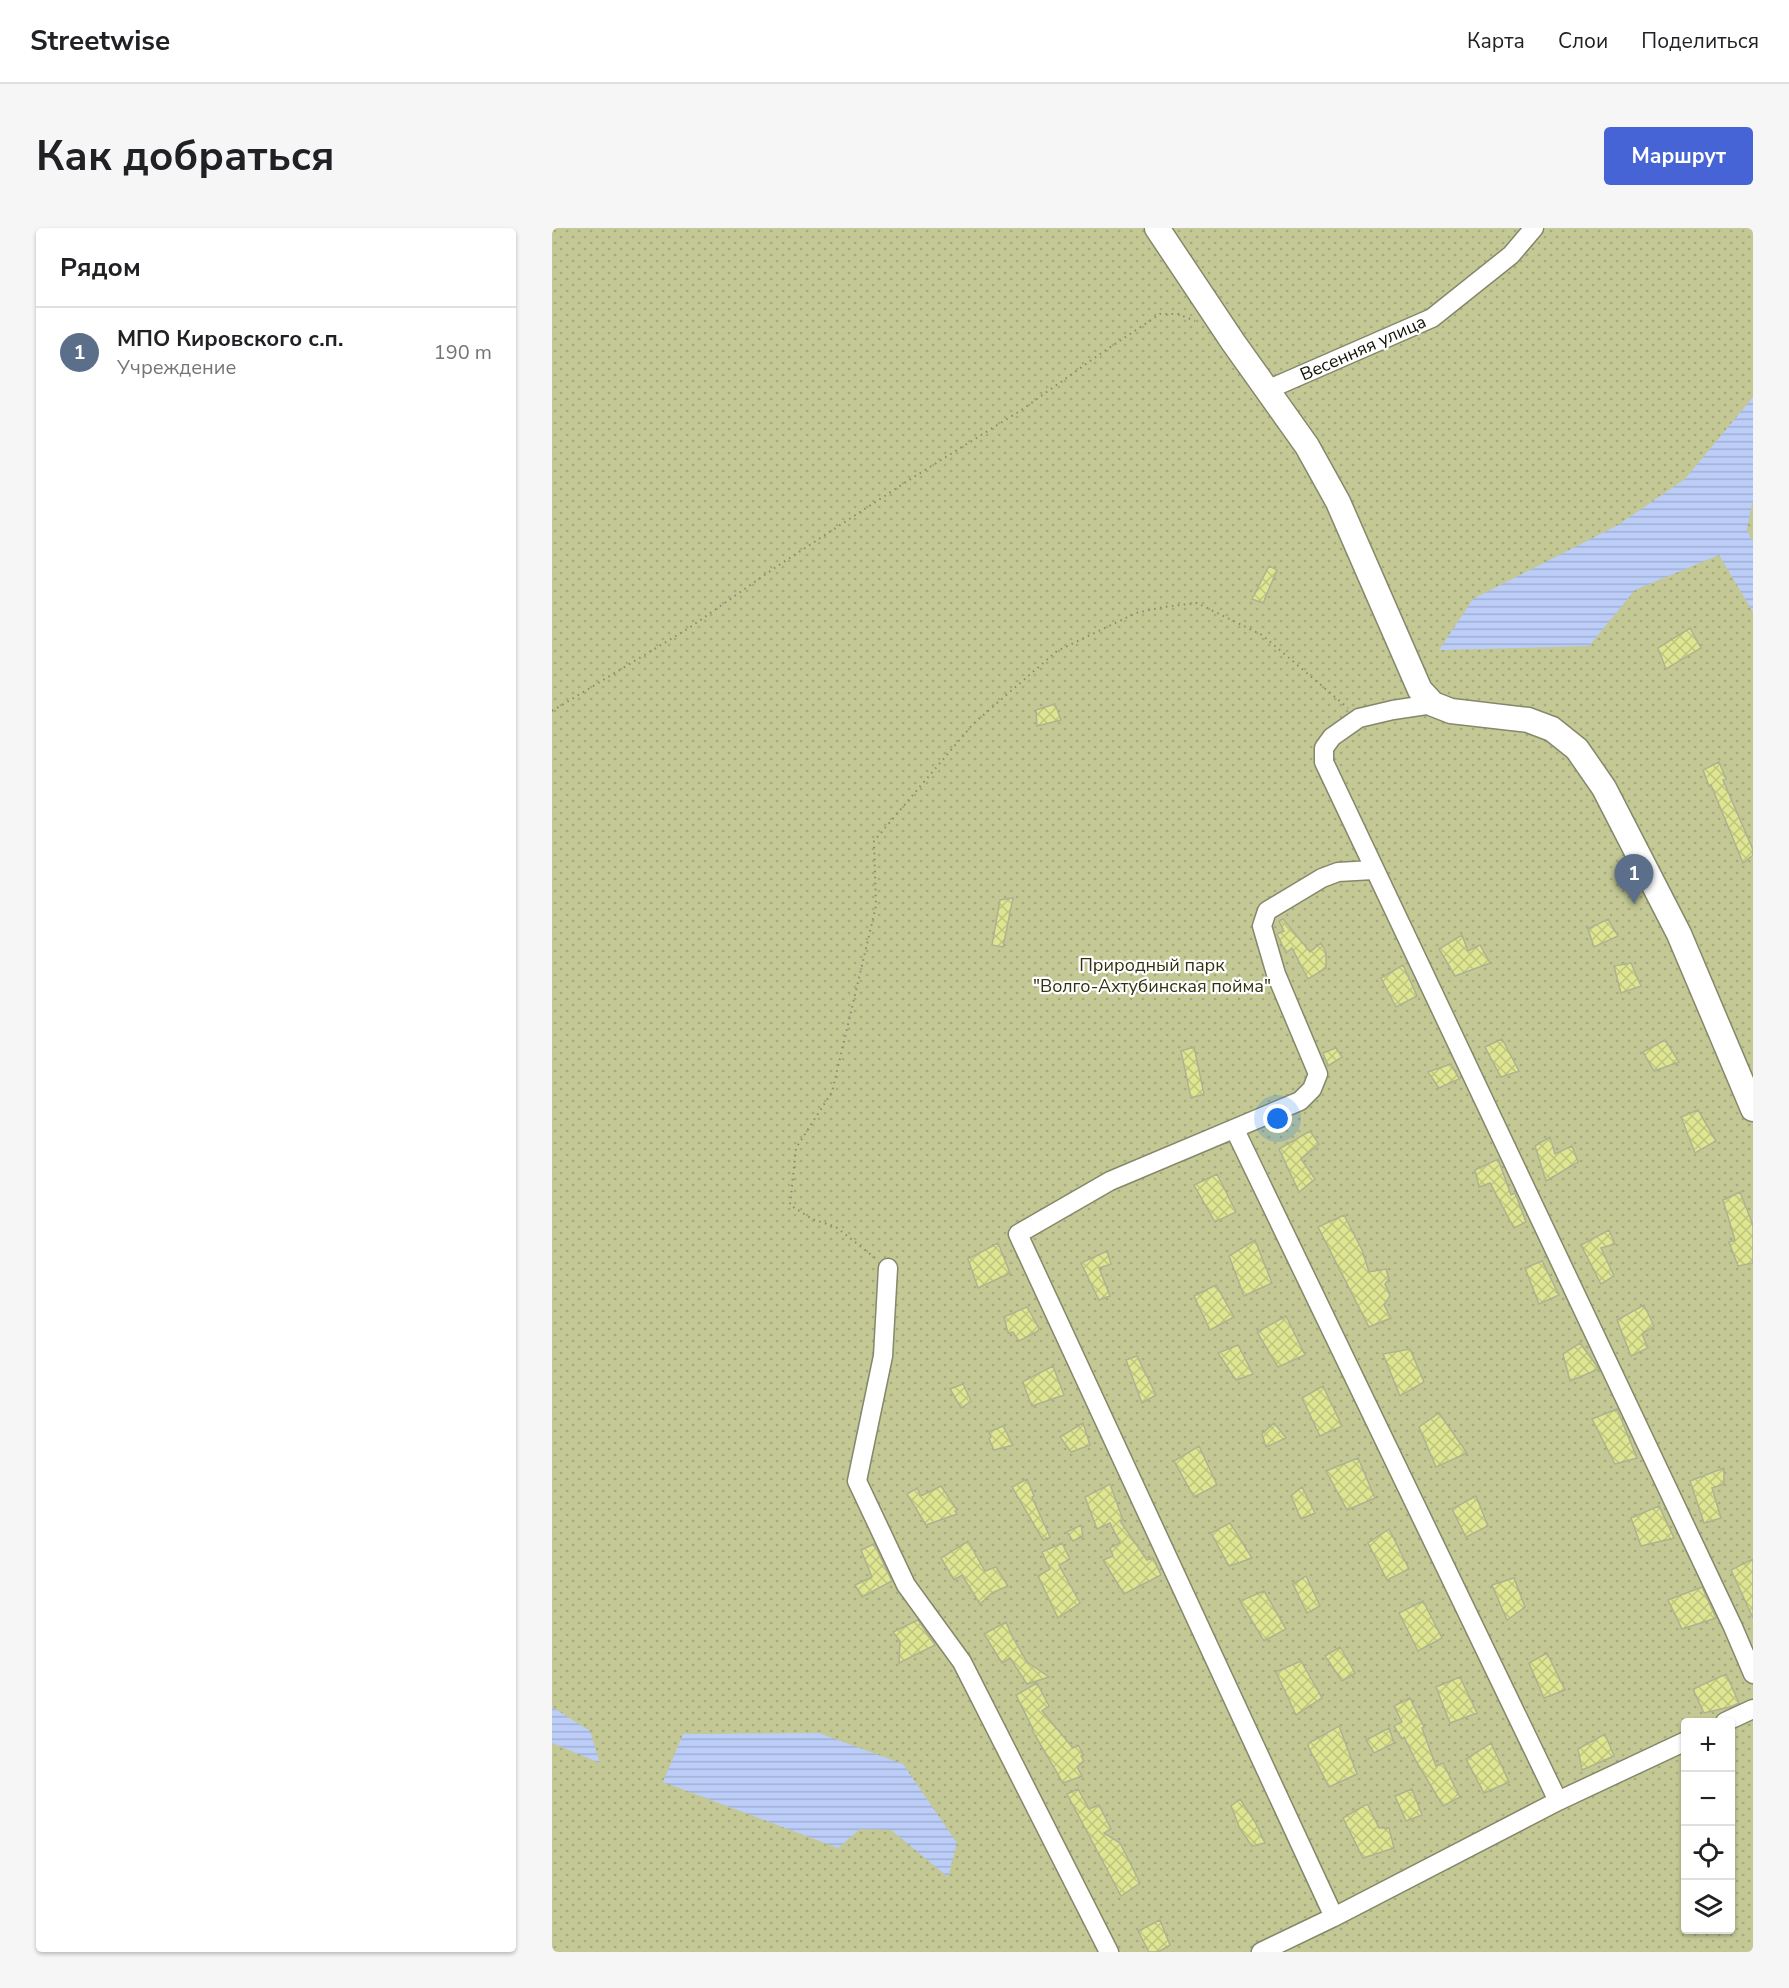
<!DOCTYPE html>
<html lang="ru">
<meta charset="utf-8">
<style>
:root{--surface:#fff;--page:#f6f6f6;--text:#202124;--muted:#757577;--line:#e0e0e0;--accent:#4764d7}
body{margin:0;font-family:"Nunito Sans",sans-serif;background:var(--page);color:var(--text)}
.controls{position:absolute;right:18px;bottom:18px;display:grid;overflow:hidden;border-radius:6px;box-shadow:0 2px 4px #0004}
.controls button{width:54px;height:54px;display:grid;place-items:center;padding:0;border:0;border-bottom:2px solid var(--line);background:var(--surface);color:var(--text);font:30px sans-serif}
.you{position:absolute;left:726px;top:891px;width:21px;height:21px;margin:-15px;border:4px solid #fff;border-radius:50%;background:#1a73e8;box-shadow:0 0 0 9px #1a73e833}
.badge{display:grid;place-items:center;width:39px;height:39px;border-radius:50%;background:var(--accent);color:#fff;font-size:20px;font-weight:700}
.pin{position:absolute;translate:-50% -50px;filter:drop-shadow(0 2px 3px #0008)}
.pin::after{content:'';position:absolute;top:32px;width:21px;height:18px;background:inherit;clip-path:polygon(0 0,100% 0,50% 100%)}
.list{margin:0;padding:0;list-style:none}
h2{display:flex;justify-content:space-between;align-items:center;height:78px;margin:0;padding:0 24px;font-size:26px}
h2 small{font-size:20px;font-weight:400;color:var(--muted)}
.list li{display:grid;grid-template-columns:39px 1fr auto;gap:18px;align-items:center;box-sizing:border-box;height:90px;padding:0 24px;border-top:2px solid var(--line)}
.list b{display:block;font-size:22px;white-space:nowrap}
.list p{margin:0;font-size:20px;white-space:nowrap;color:var(--muted)}
.list em{font-size:20px;font-style:normal;color:var(--muted)}
.icon{flex:none;width:33px;height:33px;fill:none;stroke:currentColor;stroke-width:2;stroke-linecap:round;stroke-linejoin:round}
.map{position:relative;flex:none;width:1201px;height:1724px;overflow:hidden;border-radius:6px}
header{display:flex;align-items:center;gap:36px;box-sizing:border-box;height:84px;padding:0 30px;background:var(--surface);border-bottom:2px solid var(--line)}
header strong{font-size:28px}
nav{display:flex;gap:33px;margin-inline-start:auto;font-size:21px}
.intro{display:flex;align-items:center;justify-content:space-between;box-sizing:border-box;height:144px;padding:0 36px}
h1{margin:0;font-size:42px}
.button{padding:15px 27px;border-radius:6px;background:var(--accent);color:#fff;font-size:21px;font-weight:700}
main{display:flex;gap:36px;padding:0 36px}
aside{flex:1;background:var(--surface);border-radius:6px;box-shadow:0 2px 4px #0004}
.map>svg:first-child{display:block}
.park{fill:url(#park-dots);fill-rule:evenodd}
.water{fill:url(#water-rules)}
.building{fill:url(#building-cross-hatch);stroke:#aeb292;stroke-width:1.5}
.lines{fill:none;stroke-linecap:round;stroke-linejoin:round}
.street-casing{stroke:#85886a;stroke-width:21}
.secondary-casing{stroke:#85886a;stroke-width:27}
.path{stroke:#888a73;stroke-width:2;stroke-dasharray:1.5 4.5;stroke-linecap:butt}
.street{stroke:#fff;stroke-width:18}
.secondary{stroke:#fff;stroke-width:24}
.labels{text-anchor:middle;dominant-baseline:central;stroke-width:4.5;stroke-linejoin:round;paint-order:stroke}
.street-label{font-size:18px;fill:#111106;stroke:#fff}
.park-label{font-size:18px;fill:#30320e;stroke:#fff}
</style>
<header>
<strong>Streetwise</strong>
<nav><a>Карта</a><a>Слои</a><a>Поделиться</a></nav>
</header>
<div class="intro"><h1>Как добраться</h1><a class="button">Маршрут</a></div>
<main>
<aside>
<h2>Рядом<small></small></h2>
<ul class="list">
<li><span class="badge" style="background:#5c6f8a">1</span><div><b>МПО Кировского с.п.</b><p>Учреждение</p></div><em>190 m</em></li>
</ul>
</aside>
<div class="map">
<svg width="1201" height="1724" viewBox="0 0 1201 1724">
<defs>
<pattern id="park-dots" width="8" height="8" patternUnits="userSpaceOnUse" patternTransform="scale(1.5)"><rect width="8" height="8" fill="#c3c895"/><path d="M2 2h.1M6 6h.1" fill="none" stroke="#a6ab7f" stroke-width="1.8" stroke-linecap="round"/></pattern>
<pattern id="water-rules" width="6" height="5" patternUnits="userSpaceOnUse" patternTransform="scale(1.5)"><rect width="6" height="5" fill="#bccdf8"/><path d="M0 2.5h6" fill="none" stroke="#a1afd3"/></pattern>
<pattern id="building-cross-hatch" width="8" height="8" patternUnits="userSpaceOnUse" patternTransform="scale(1.5)"><rect width="8" height="8" fill="#dfe692"/><path d="M0 0l8 8M0 8l8-8" fill="none" stroke="#bec47c"/></pattern>
</defs>
<rect width="100%" height="100%" fill="#f5f9d7"/>
<path class="park" d="M0 0H1201V1724H0ZM1134 1494H1178V1702H1134Z"/>
<path class="water" d="M1201 169V272L1195 301 1201 315V384L1167 327 1083 362 1037 418 887 422 921 371 1066 297 1133 251Z
M0 1479 38 1503 48 1535 0 1515Z
M267 1505 351 1536 405 1615 396 1649 339 1602 308 1601 286 1620 111 1554 131 1506Z"/>
<path class="building" d="M717 338 725 342 711 375 700 371Z
M1138 400 1149 420 1114 441 1106 420Z
M503 476 509 492 485 498 484 482Z
M1167 534 1174 551 1171 552 1201 622V627L1191 635 1159 557 1157 558 1151 542Z
M461 670 451 719 440 717 448 672Z
M731 691 758 724 769 715 774 725V740L756 751 740 720 734 725 725 706 732 703 727 693Z
M1056 691 1066 708 1042 719 1036 701Z
M910 707 916 723 928 717 938 735 903 748 887 721Z
M1079 735 1089 758 1069 765 1062 738Z
M851 737 865 768 844 779 829 750Z
M950 811 967 843 949 849 933 819Z
M1113 812 1127 834 1102 843 1091 824Z
M642 819 652 866 639 870 629 823Z
M784 820 790 829 776 838 771 825Z
M899 836 907 851 887 860 876 844Z
M1146 882 1164 913 1143 925 1129 889Z
M758 903 767 916 749 931 763 951 747 964 727 921Z
M998 909 1003 926 1020 918 1026 934 994 953 983 918Z
M946 931 959 967 963 965 974 994 962 1000 938 955 927 959 923 942Z
M665 946 684 984 663 994 642 957Z
M1188 964 1201 997V1035L1186 1038 1177 1014 1183 1012 1171 972Z
M792 987 810 1022 817 1044 834 1041 837 1051 833 1056 838 1068 832 1077 839 1090 817 1099 766 999Z
M1057 1002 1063 1016 1049 1020 1062 1048 1049 1056 1029 1017Z
M703 1012 720 1055 692 1068 677 1028Z
M446 1015 458 1045 426 1060 416 1031Z
M555 1023 559 1036 547 1040 558 1068 547 1072 529 1035Z
M990 1033 1007 1067 987 1076 973 1040Z
M664 1057 682 1089 658 1102 642 1068Z
M1092 1077 1102 1098 1090 1106 1096 1120 1079 1128 1065 1092Z
M475 1079 487 1100 486 1103 467 1113 461 1104 456 1105 452 1089Z
M734 1088 753 1127 726 1139 705 1104Z
M1028 1115 1047 1141 1018 1153 1011 1126Z
M686 1117 701 1146 684 1152 666 1125Z
M858 1121 872 1154 848 1168 831 1126Z
M585 1128 604 1167 590 1175 574 1132Z
M501 1138 512 1167 480 1178 471 1155 472 1153Z
M411 1156 419 1173 409 1180 398 1161Z
M771 1158 790 1198 768 1208 750 1170Z
M1065 1181 1085 1230 1063 1236 1040 1191Z
M887 1185 915 1225 884 1239 867 1199Z
M531 1195 538 1217 519 1224 508 1209Z
M722 1195 734 1210 714 1219 710 1206Z
M451 1198 461 1217 442 1222 437 1211 439 1209 437 1204Z
M647 1218 665 1257 642 1269 622 1233Z
M806 1230 823 1270 795 1282 774 1243Z
M1172 1240V1256L1160 1260 1169 1290 1152 1295 1138 1253Z
M475 1251 482 1268 480 1269 498 1309 491 1312 460 1259Z
M558 1256 571 1292 568 1293 595 1332 601 1330 609 1347 572 1366 551 1332 561 1328 558 1320 568 1315 558 1295 545 1301 533 1269Z
M389 1258 405 1282 403 1283 405 1286 374 1297 355 1266 365 1260 369 1268Z
M750 1259 763 1285 749 1291 739 1268Z
M924 1268 936 1298 914 1309 900 1281Z
M1107 1278 1122 1310 1089 1318 1079 1290Z
M678 1295 700 1330 677 1338 659 1305Z
M529 1297 531 1308 521 1313 515 1304Z
M837 1301 857 1341 835 1352 816 1315Z
M416 1313 433 1343 444 1339 456 1358 440 1365 428 1376 410 1347 402 1352 389 1330Z
M510 1315 518 1331 507 1337 528 1375 506 1390 486 1348 498 1341 490 1324Z
M322 1316 340 1353 310 1369 303 1357 320 1349 309 1322Z
M1201 1331V1390L1179 1342Z
M754 1348 768 1378 755 1385 741 1356Z
M962 1350 973 1379 955 1392 940 1357Z
M1150 1359 1164 1390 1130 1401 1116 1372Z
M712 1363 734 1401 712 1413 688 1373Z
M871 1373 890 1410 866 1423 847 1385Z
M366 1392 383 1417 347 1435 348 1413 341 1404Z
M454 1394 460 1408 475 1434 497 1449 475 1456 458 1430 450 1435 432 1406Z
M788 1419 803 1445 790 1453 773 1428Z
M995 1425 1013 1462 992 1470 977 1435Z
M749 1433 770 1470 744 1487 724 1444Z
M1174 1446 1187 1475 1178 1479 1152 1485 1141 1461Z
M908 1449 925 1485 898 1495 884 1459Z
M485 1455 497 1478 490 1483 521 1520 526 1517 531 1526 529 1528 532 1533 525 1539 530 1548 511 1555 480 1502 481 1501 464 1467Z
M858 1470 872 1499 870 1500 884 1538 891 1535 908 1569 891 1578 864 1533 852 1509 850 1511 842 1498 850 1494 842 1478Z
M787 1498 805 1546 777 1559 756 1518 757 1515Z
M837 1500 842 1515 822 1525 814 1512Z
M1053 1506 1062 1528 1030 1542 1026 1521Z
M939 1515 957 1554 932 1565 914 1531Z
M526 1561 537 1581 547 1577 559 1601 552 1605 568 1615 588 1655 569 1668 515 1566Z
M860 1561 870 1587 854 1593 843 1568Z
M688 1571 703 1594 713 1615 700 1618 688 1601 679 1578Z
M813 1577H816L827 1600H837L842 1620 811 1630 791 1590Z
M608 1692 618 1717 606 1724H597L586 1703Z"/>
<g class="lines">
<defs>
<path id="street" d="M715 162 880 90 959 27 982 0
M881 476 841 482 807 490 780 509 772 520V534L1181 1399 1201 1446
M683 902 1006 1573
M336 1040 331 1128 305 1253 354 1357 410 1434 557 1724
M1173 1494 1201 1481
M782 1689 466 1006 558 953 748 873 760 861 766 846 724 746 710 698 715 683 770 650 786 644 821 642
M709 1724 782 1689 1006 1573 1134 1513"/>
<path id="secondary" d="M605 0 681 114 755 218 786 274 868 462 881 476 899 483 976 492 1000 501 1025 521 1052 560 1127 706 1201 881"/>
</defs>
<use href="#street" class="street-casing"/>
<use href="#secondary" class="secondary-casing"/>
<path class="path" d="M0 483 137 400 224 339 357 252 471 181 548 126 608 86H626L643 93
M323 1030 284 999 260 991 238 977 244 920 280 864 324 678 322 613 421 496 505 423 584 385 612 379 645 375 710 407 796 480"/>
<use href="#street" class="street"/>
<use href="#secondary" class="secondary"/>
</g>
<g class="labels">
<g class="street-label">
<text transform="translate(811 120) rotate(-24)">Весенняя улица</text>
</g>
<g class="park-label">
<text x="600" y="737">Природный парк<tspan x="600" dy="21">"Волго-Ахтубинская пойма"</tspan></text>
</g>
</g>
</svg>
<div class="controls">
<button>+</button>
<button>−</button>
<button><svg class="icon" aria-label="locate" viewBox="0 0 24 24"><circle cx="12" cy="12" r="6"/><path d="M12 2v4M12 18v4M2 12h4M18 12h4"/></svg></button>
<button><svg class="icon" aria-label="layers" viewBox="0 0 24 24"><path d="M12 4l9 5-9 5-9-5zM3 14l9 5 9-5"/></svg></button>
</div>
<div class="you"></div>
<div class="pin badge" style="left:1082px;top:676px;background:#5c6f8a">1</div>
</div>
</main>
